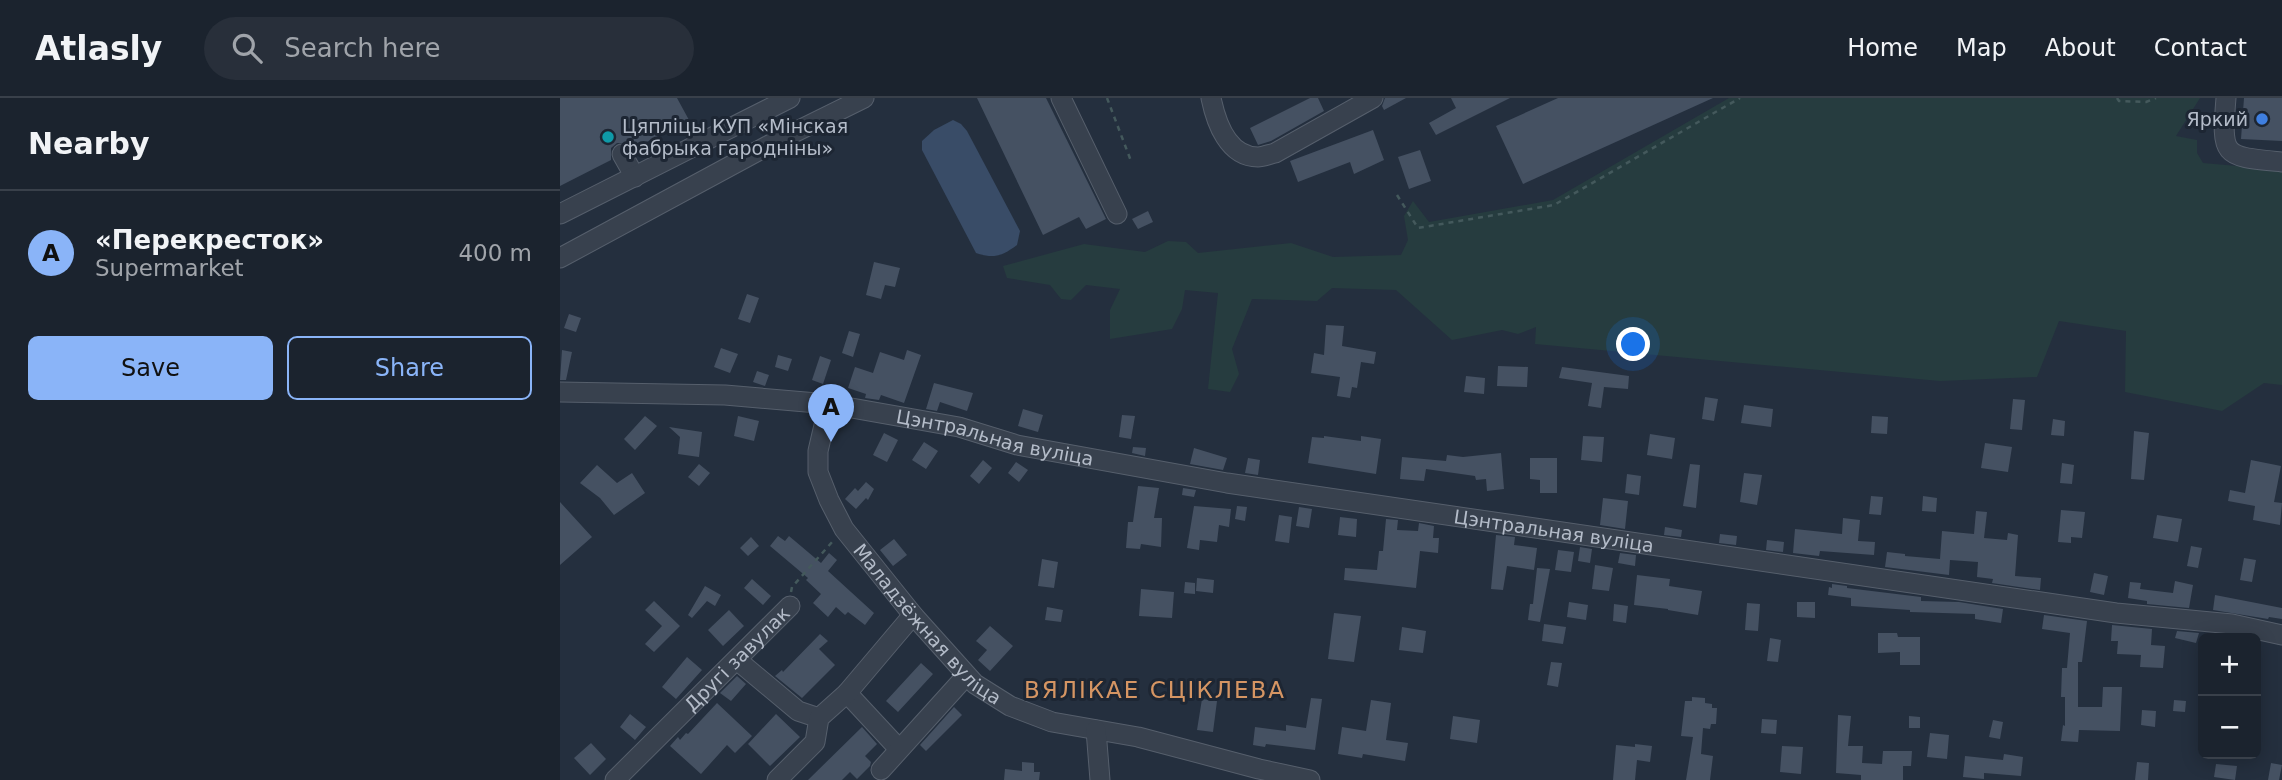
<!DOCTYPE html>
<meta charset="utf-8">
<style>
:root{--surface:#1b232e;--page:#282f3a;--text:#f1f3f6;--muted:#a0a4aa;--line:#39404a;--accent:#8ab4f8}
body{margin:0;font-family:"DejaVu Sans",sans-serif;background:var(--page);color:var(--text)}
.controls{position:absolute;right:21px;bottom:21px;display:grid;overflow:hidden;border-radius:10px;box-shadow:0 4px 18px #0003}
.controls button{width:63px;height:63px;display:grid;place-items:center;padding:0;border:0;border-bottom:2px solid var(--line);background:var(--surface);color:var(--text);font:35px sans-serif}
.you{position:absolute;left:1074px;top:247px;width:24px;height:24px;margin:-18px;border:5px solid #fff;border-radius:50%;background:#1a73e8;box-shadow:0 0 0 10px #1a73e833}
.badge{display:grid;place-items:center;width:46px;height:46px;border-radius:50%;background:var(--accent);color:#111;font-size:23px;font-weight:700}
.pin{position:absolute;translate:-50% -58px;filter:drop-shadow(0 2px 4px #0008)}
.pin::after{content:'';position:absolute;top:37px;width:24px;height:21px;background:inherit;clip-path:polygon(0 0,100% 0,50% 100%)}
.list{margin:0;padding:0;list-style:none}
h2{display:flex;justify-content:space-between;align-items:center;height:91px;margin:0;padding:0 28px;font-size:30px}
h2 small{font-size:23px;font-weight:400;color:var(--muted)}
.list li{display:grid;grid-template-columns:46px 1fr auto;gap:21px;align-items:center;box-sizing:border-box;height:126px;padding:0 28px;border-top:2px solid var(--line)}
.list b{display:block;font-size:26px;white-space:nowrap}
.list p{margin:0;font-size:23px;white-space:nowrap;color:var(--muted)}
.list em{font-size:23px;font-style:normal;color:var(--muted)}
.actions{display:flex;gap:14px;padding:21px 28px}
.actions a{flex:1;padding:16px 0;border:2px solid var(--accent);border-radius:10px;text-align:center;font-size:24px;color:var(--accent)}
.actions .main{background:var(--accent);color:#111}
.icon{flex:none;width:38px;height:38px;fill:none;stroke:currentColor;stroke-width:2;stroke-linecap:round;stroke-linejoin:round}
.map{position:relative;flex:none;width:1722px;height:682px;overflow:hidden}
header{display:flex;align-items:center;gap:42px;box-sizing:border-box;height:98px;padding:0 35px;background:var(--surface);border-bottom:2px solid var(--line)}
header strong{font-size:33px}
nav{display:flex;gap:38px;margin-inline-start:auto;font-size:24px}
.search{width:490px;height:63px;background:var(--page);display:flex;align-items:center;gap:18px;box-sizing:border-box;padding:0 24px;border-radius:38px;color:var(--muted);font-size:26px}
main{display:flex}
aside{flex:1;background:var(--surface)}
.map>svg:first-child{display:block}
.green{fill:#263c3f}
.water{fill:#394c67}
.building{fill:#455162}
.lines{fill:none;stroke-linecap:round;stroke-linejoin:round}
.minor-casing{stroke:#565f6c;stroke-width:21}
.path{stroke:#44595c;stroke-width:2.5;stroke-dasharray:5 5;stroke-linecap:butt}
.minor{stroke:#38414e;stroke-width:19}
.shop-dot{fill:#3f7fe0;stroke:#1d2633;stroke-width:2.5}
.culture-dot{fill:#0f9aa8;stroke:#1d2633;stroke-width:2.5}
.labels{text-anchor:middle;dominant-baseline:central;stroke-width:6;stroke-linejoin:round;paint-order:stroke}
.poi-label{font-size:19px;fill:#b4bcc9;stroke:#1d2633;text-anchor:end}
.street-label{font-size:19px;fill:#b4bcc9;stroke:#1d2633}
.quarter-label{font-size:23px;letter-spacing:2px;fill:#d59563;stroke:#1d2633}
</style>
<header>
<strong>Atlasly</strong>
<div class="search"><svg class="icon" aria-label="search" viewBox="0 0 24 24"><circle cx="10" cy="10" r="6"/><path d="M15 15l6 6"/></svg>Search here</div>
<nav><a>Home</a><a>Map</a><a>About</a><a>Contact</a></nav>
</header>
<main>
<aside>
<h2>Nearby<small></small></h2>
<ul class="list">
<li><span class="badge">A</span><div><b>«Перекресток»</b><p>Supermarket</p></div><em>400 m</em></li>
</ul>
<div class="actions"><a class="main">Save</a><a>Share</a></div>
</aside>
<div class="map">
<svg width="1722" height="682" viewBox="0 0 1722 682">
<rect width="100%" height="100%" fill="#242f3e"/>
<path class="green" d="M1169 0H1640L1616 38 1637 42V55L1643 65 1722 72V287L1704 285 1662 313 1565 294 1566 233 1499 223 1477 279 1380 283 975 246 976 229 958 236 942 232 892 242 836 192 772 190 757 203 692 201 672 251 679 276 670 294 648 291 658 195 625 192 622 211 612 231 550 241V212L560 191 526 187 511 202 501 201 490 187 447 180 443 168 524 146 585 154 608 143 626 144 638 155 731 145 773 159 841 157 848 142 844 118 853 103 869 124 993 102Z"/>
<path class="water" d="M393 22 401 26 407 33 460 133 457 147C442 158 434 161 416 155L362 52V43L374 32Z"/>
<path class="building" d="M0 0H117L129 22 73 51 68 45H57L51 50V62L0 88Z
M417 0H486L546 121 526 131 519 119 483 137Z
M750 0H758L764 13 711 43 698 47 690 30Z
M825 0H846L824 12 822 8Z
M891 0H950L876 37 869 25 896 10Z
M998 0H1153L963 86 936 28Z
M1684 0H1722V43L1681 41Z
M813 32 824 62 794 76 790 64 738 84 730 63Z
M860 52 871 83 849 91 838 59Z
M588 113 593 124 578 131 572 121Z
M314 164 340 170 335 189 325 187 321 201 306 197Z
M187 196 199 200 190 225 178 221Z
M9 216 21 220 16 234 4 230Z
M766 227 784 228 782 248 816 254 814 266 801 264 797 290 792 289 790 300 777 298 780 279 751 275 754 255 764 257Z
M289 233 300 236 293 259 282 255Z
M161 250 178 256 170 275 154 269Z
M2 252 12 254 6 282H0Z
M347 252 361 257 344 305 321 297 319 302 305 300 306 296 288 290 295 269 313 275 320 254 344 262Z
M218 257 232 261 228 273 215 269Z
M260 258 271 262 263 286 252 282Z
M938 268 968 269 967 289 937 288Z
M1002 269 1069 278 1068 291 1044 289 1041 310 1028 308 1032 285 999 280Z
M197 273 209 277 205 288 193 284Z
M906 278 925 280 924 296 904 294Z
M374 285 413 295 407 313 380 304 377 313 366 311Z
M1145 299 1158 301 1154 323 1142 321Z
M1453 301 1465 302 1462 332 1450 331Z
M1184 307 1213 311 1211 329 1181 325Z
M463 311 483 317 478 334 458 328Z
M562 317 575 318 571 341 559 339Z
M85 318 97 328 75 352 64 341Z
M178 318 199 323 194 343 174 338Z
M1312 318 1328 319 1327 336 1311 335Z
M1493 321 1505 323 1504 338 1491 337Z
M109 329 142 334 139 359 118 356 120 339Z
M1574 333 1589 335 1584 382 1571 381Z
M324 335 338 342 327 364 313 357Z
M1090 336 1115 340 1112 361 1087 357Z
M764 338 801 343V338L821 341 816 376 748 365 752 339 764 340Z
M1023 338 1044 339 1042 364 1021 362Z
M364 344 378 353 366 371 352 362Z
M1425 345 1452 349 1448 374 1421 370Z
M573 349 586 350 585 358 572 355Z
M634 350 667 360 663 372 630 366Z
M941 355 944 391 927 393 926 381 916 382 915 378 866 371 864 383 840 381 842 359 886 363 887 357 903 359Z
M688 360 700 362 698 377 685 375Z
M970 360H997V395H980V382L970 381Z
M423 362 432 370 419 386 410 378Z
M1691 362 1721 368 1714 404 1722 405 1720 427 1693 422 1695 408 1668 403 1670 392 1685 395Z
M456 364 468 372 459 384 448 375Z
M1502 365 1514 367 1512 386 1500 385Z
M139 366 150 375 139 388 128 379Z
M1130 366 1140 367 1136 410 1123 408Z
M37 367 57 385 72 375 85 395 54 417 40 400 20 385Z
M1184 375 1202 377 1197 407 1180 404Z
M1067 376 1081 378 1079 397 1065 395Z
M306 384 314 391 308 402 306 400 296 411 285 401 295 390 298 393Z
M578 388 599 390 594 420H602L601 449 581 446 580 451 566 450 568 424H573Z
M623 390 636 392 634 399 622 397Z
M1311 398 1323 399 1321 417 1309 416Z
M1363 398 1377 400 1376 414 1362 413Z
M1043 400 1068 403 1065 431 1040 427Z
M0 404 32 439 0 467Z
M634 408 671 411 669 429 659 427 657 444 640 442 639 452 627 450Z
M677 408 687 409 685 423 675 421Z
M739 409 752 411 749 430 736 428Z
M1501 412 1525 414 1522 440 1511 439V445L1498 444Z
M1416 413 1427 414 1424 440 1447 442 1448 435 1458 437 1455 478 1481 480 1480 492 1432 485 1433 481 1417 479 1418 464 1390 462 1389 477 1325 469 1327 454 1345 456V458L1380 461 1382 433 1414 436Z
M719 417 732 419 729 445 715 443Z
M1597 417 1622 421 1618 444 1593 440Z
M780 419 797 421 796 439 778 437Z
M1283 420 1300 422 1298 443 1315 444 1314 457 1260 453 1259 458 1233 455 1235 431 1282 436Z
M826 421 838 422 837 432 858 433 859 425 874 428 873 440H879L878 455 860 453 856 490 784 482 785 470 817 472 819 453H823Z
M1105 429 1122 432 1121 439 1104 437Z
M1160 436 1177 438 1176 447 1159 445Z
M936 437 955 439 954 447 977 450 974 472 947 468 943 492 931 491Z
M218 438 225 443 229 438 261 465 269 455 277 462 268 473 314 515 305 527 288 514 285 517 276 509 268 519 253 505 261 496 246 482 248 480 210 448Z
M191 439 199 448 188 458 180 450Z
M334 441 347 457 333 468 320 452Z
M1207 442 1224 444 1223 454 1206 452Z
M1631 448 1642 450 1638 470 1627 468Z
M1020 449 1032 451 1030 465 1018 463Z
M998 452 1014 454 1011 474 995 472Z
M1060 455 1076 457 1075 468 1058 465Z
M1684 460 1696 462 1692 484 1680 482Z
M482 461 498 464 494 490 478 488Z
M1035 467 1053 470 1049 493 1032 491Z
M977 470 990 471 980 524 968 522 970 506H973Z
M1534 475 1548 478 1544 497 1530 494Z
M1077 477 1110 481 1109 488 1142 493 1138 517 1108 512V511L1074 507Z
M637 480 654 482 653 495 636 493Z
M192 481 211 498 203 507 184 490Z
M1615 483 1633 487 1629 510 1587 506V503L1568 500 1570 484 1581 485 1580 491 1613 495Z
M625 484 635 485V496L624 495Z
M1272 486 1287 488V490L1361 499V503L1399 504 1443 511 1441 525 1415 521V516L1350 514V512L1291 508V500L1268 497 1269 489 1272 490Z
M145 488 161 497 155 508 147 503 132 520 128 517Z
M581 491 614 494 612 520 579 518Z
M1655 497 1722 510V521L1709 519 1708 521 1653 512Z
M94 503 120 528 94 554 85 546 102 528 85 512Z
M1009 504 1028 507 1026 522 1007 519Z
M1237 504H1255V520L1237 519Z
M1187 505 1200 506 1198 533 1185 532Z
M1054 506 1068 508 1066 525 1053 523Z
M487 509 503 512 501 524 485 522Z
M169 512 184 528 163 548 148 532Z
M774 515 801 518 794 564 768 561Z
M1484 517 1527 523 1522 564H1518V609H1542L1543 589H1562L1560 633 1519 632 1518 644 1501 643 1503 627 1505 628V599H1501L1502 570H1507L1510 535 1482 531Z
M984 526 1006 529 1003 546 982 543Z
M1552 527 1592 531 1591 547 1605 548 1603 570 1580 569 1581 557 1557 556 1558 543H1551Z
M430 528 453 548 430 573 418 562 427 552 416 543Z
M842 529 866 533 863 555 839 552Z
M1617 533 1639 535 1636 545 1615 540Z
M1318 535H1337L1338 539H1360V567H1340V554L1318 555Z
M260 536 268 543 259 551 275 567 242 600 215 578 222 572 223 574Z
M1210 540 1221 542 1218 564 1207 563Z
M127 559 142 572 116 601 102 589Z
M991 564 1002 565 998 589 987 587Z
M361 565 373 576 338 614 326 603Z
M177 578 186 586 171 603 160 595Z
M1132 599 1145 600V605L1152 606V610H1157L1156 626H1151L1150 631 1143 630 1141 656 1153 658 1150 682H1126L1133 639 1121 638 1125 603H1132Z
M751 600 762 601 755 652 706 646 705 649 693 647 695 629 726 633V627L746 630Z
M642 601 657 603 653 634 637 632Z
M811 602 831 605 826 642 848 645 845 663 803 656 802 660 778 656 782 629 806 633Z
M1614 602 1626 603 1625 614 1613 613Z
M157 605 192 638 175 655 167 647 141 676 110 648 118 639 120 642 126 635 128 636Z
M394 609 402 617 366 653 360 647Z
M1582 612 1596 613 1595 629 1581 627Z
M70 616 86 629 75 642 60 629Z
M216 616 240 639 210 668 188 646Z
M1278 617 1291 618 1288 648H1303L1302 665 1322 666 1323 653H1352L1351 668H1343V682H1301V677L1276 675Z
M893 618 920 622 917 645 890 641Z
M1349 618 1360 619V630H1349Z
M1202 621 1217 622 1216 636 1201 635Z
M1433 622 1443 624 1440 641 1429 639Z
M302 629 317 646 305 658 311 664 310 668 297 681 290 674 282 682H248Z
M1370 635 1389 637 1387 661 1367 659Z
M31 645 46 661 30 677 14 660Z
M1075 646 1092 648 1090 664 1077 662 1075 682H1053L1056 647 1075 649Z
M1222 648 1243 649 1241 676 1220 674Z
M1444 656 1463 659 1461 678 1424 675V681L1403 679 1405 658 1443 662Z
M462 664 474 665V674H480L479 682H444L445 671 462 673Z
M1577 664 1589 665 1588 682H1575Z
M1711 665 1722 667 1719 682H1708Z
M1656 666 1677 668 1675 682 1654 679Z"/>
<g class="lines">
<defs>
<g id="minor">
<path d="M501 0 557 116"/>
<path d="M651 0C656 24 668 59 698 59 703 59 710 56 715 55L813 0"/>
<path d="M1666 0C1661 60 1663 58 1722 64"/>
<path d="M62 56 75 79"/>
<path d="M0 116 230 0"/>
<path d="M0 160 211 46 304 0"/>
<path id="s1" d="M0 294 165 297 269 306 399 329 457 347 667 385 1556 515 1672 526 1722 537"/>
<path id="s2" d="M269 306 258 353V374L269 402 284 431 353 517 415 586 450 608 492 624 578 639 699 671 750 682"/>
<path d="M177 562 238 613 259 620"/>
<path d="M287 595 339 651"/>
<path d="M536 632 540 682"/>
<path d="M321 672 406 578"/>
<path id="s3" d="M55 682 230 508"/>
<path d="M217 682 255 644 259 620 287 595 353 517"/>
</g>
</defs>
<use href="#minor" class="minor-casing"/>
<path class="path" d="M547 0 571 63
M1557 0 1559 3 1586 4 1596 0
M837 97 858 130 994 107 1180 0
M231 494 232 489 273 443"/>
<use href="#minor" class="minor"/>
</g>
<circle class="shop-dot" cx="1702" cy="21" r="7"/>
<circle class="culture-dot" cx="48" cy="39" r="7"/>
<g class="labels">
<g class="poi-label">
<text x="1688" y="21">Яркий</text>
<text x="62" y="28" text-anchor="start">Цяпліцы КУП «Мінская<tspan x="62" dy="22">фабрыка гародніны»</tspan></text>
</g>
<g class="street-label">
<text stroke="none"><textPath href="#s1" startOffset="439">Цэнтральная вуліца</textPath></text>
<text stroke="none"><textPath href="#s1" startOffset="1006">Цэнтральная вуліца</textPath></text>
<text stroke="none"><textPath href="#s2" startOffset="259">Маладзёжная вуліца</textPath></text>
<text stroke="none"><textPath href="#s3" startOffset="172">Другі завулак</textPath></text>
</g>
<g class="quarter-label">
<text x="595" y="592">ВЯЛІКАЕ СЦІКЛЕВА</text>
</g>
</g>
</svg>
<div class="controls">
<button>+</button>
<button>−</button>
</div>
<div class="you"></div>
<div class="pin badge" style="left:271px;top:344px">A</div>
</div>
</main>
